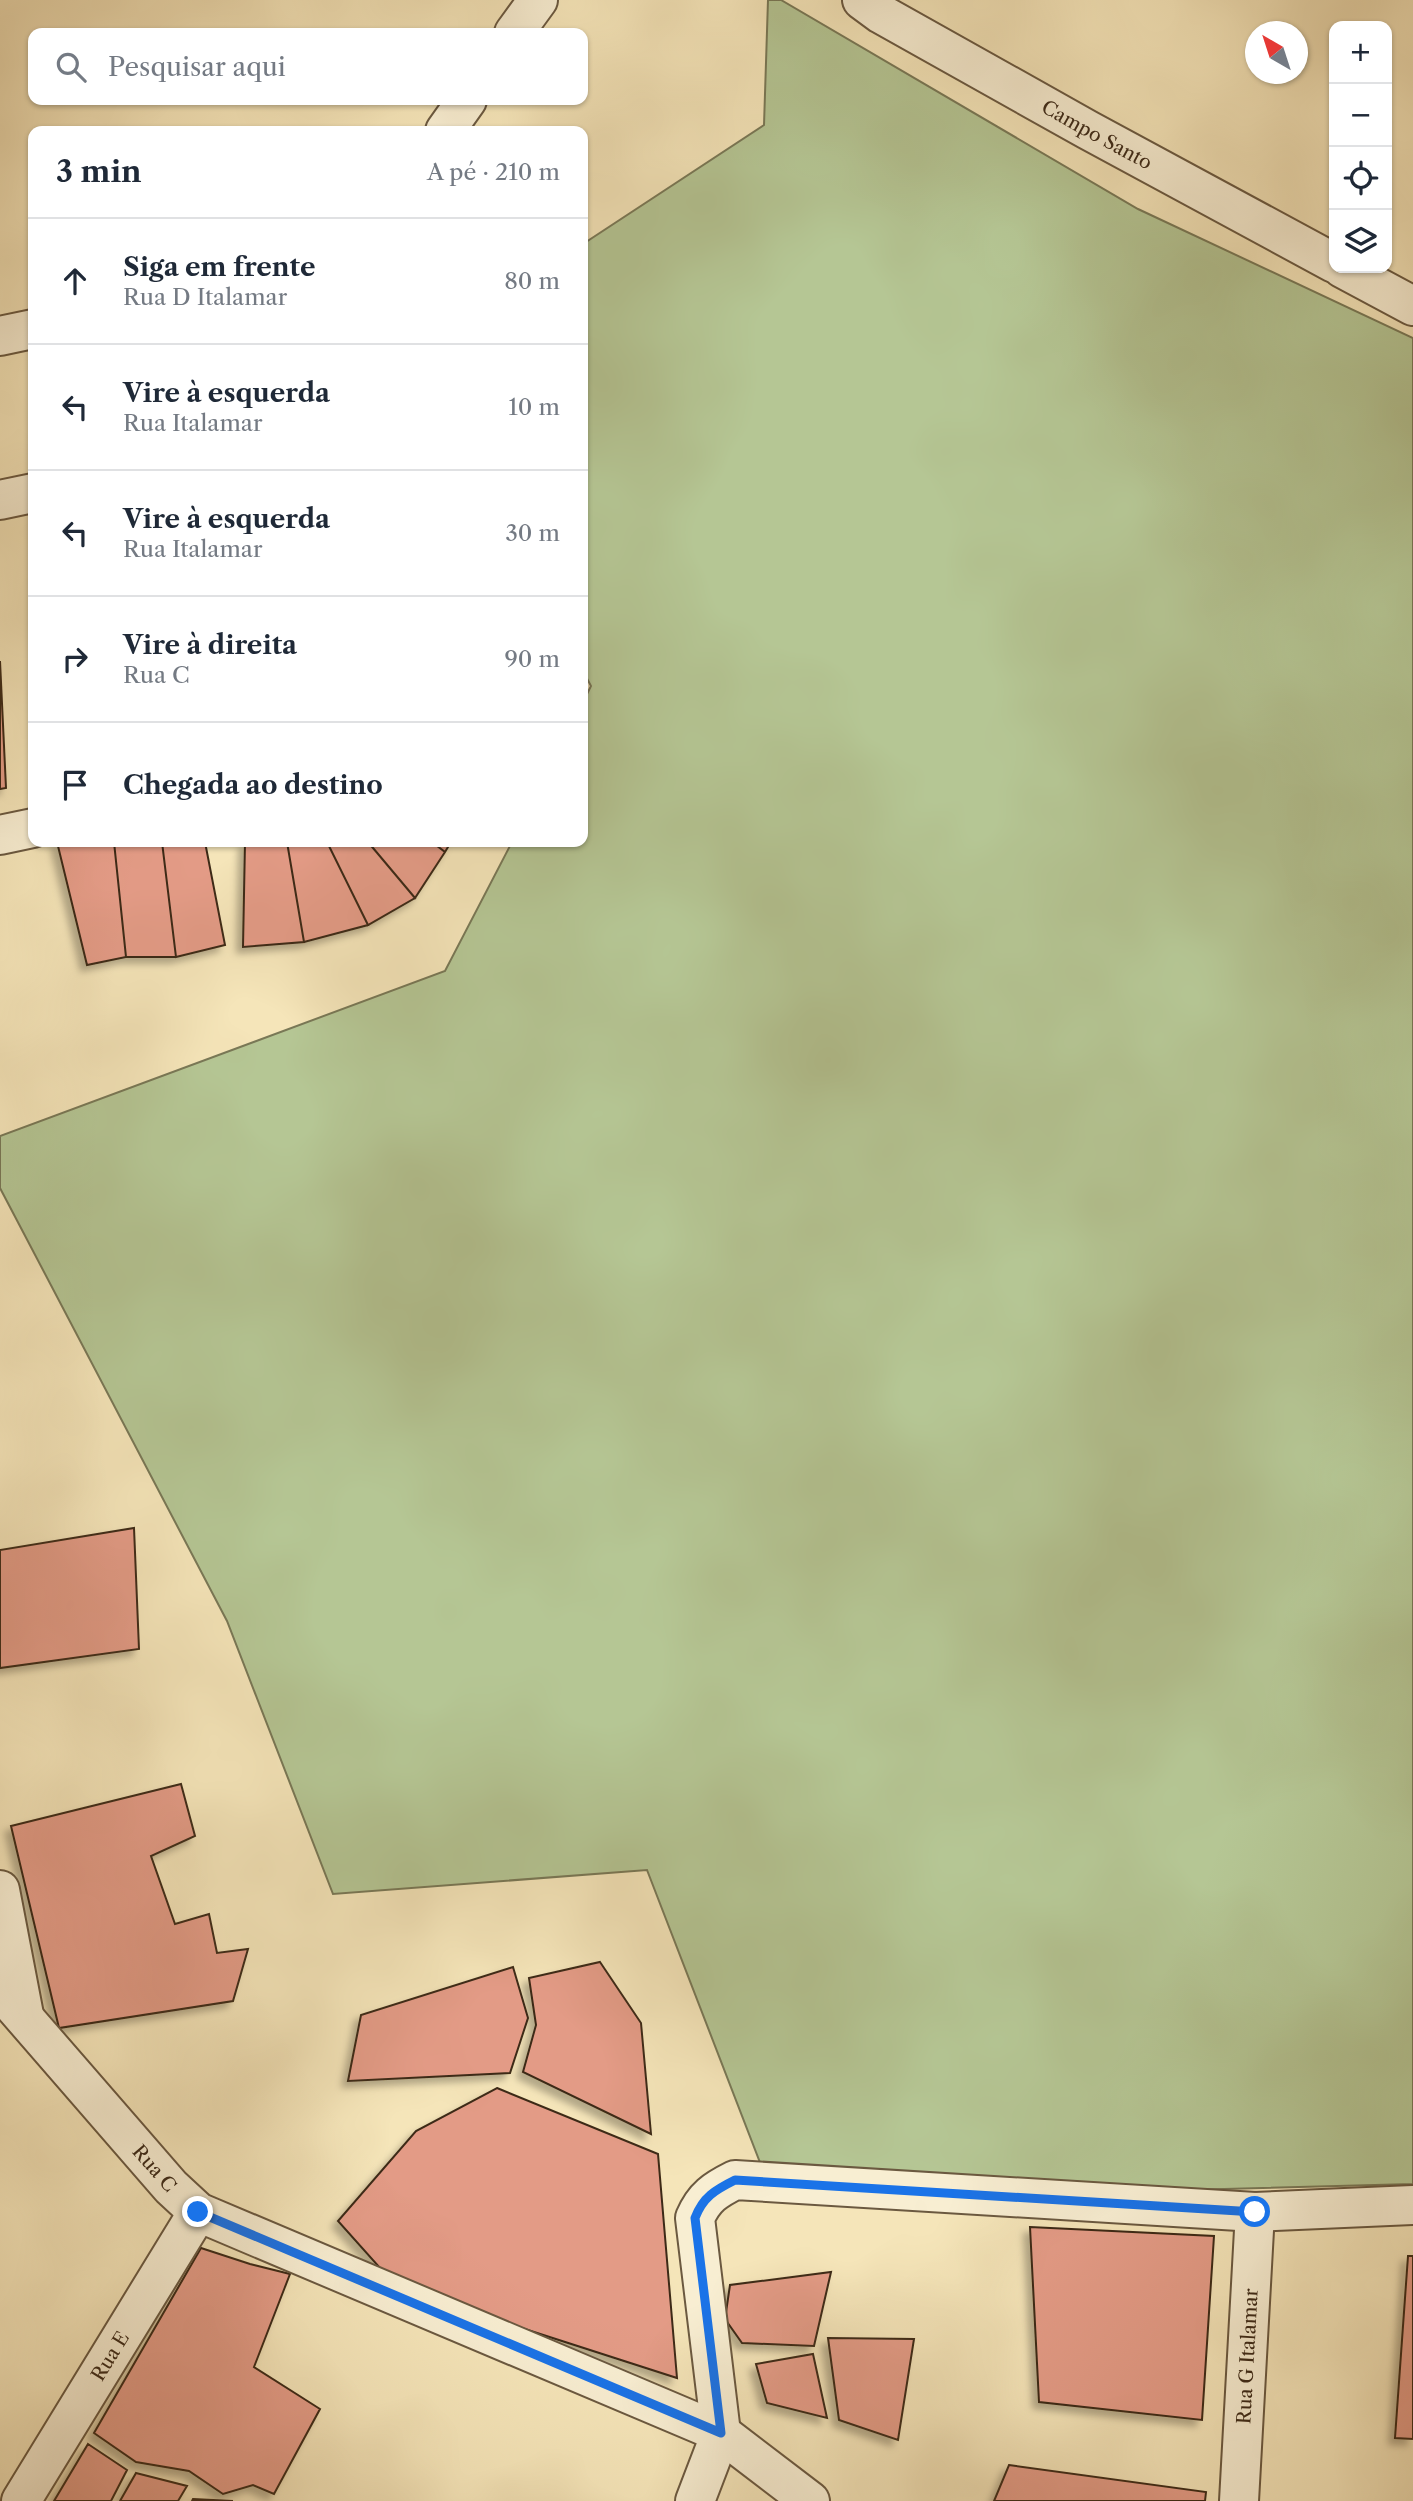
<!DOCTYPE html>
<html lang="pt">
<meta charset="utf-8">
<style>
:root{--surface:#fff;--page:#f2f2f3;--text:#1f2937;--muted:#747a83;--line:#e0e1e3}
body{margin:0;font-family:"Libre Caslon Text",serif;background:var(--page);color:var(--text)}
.controls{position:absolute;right:21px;top:21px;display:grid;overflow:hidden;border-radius:14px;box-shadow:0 2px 5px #0004}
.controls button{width:63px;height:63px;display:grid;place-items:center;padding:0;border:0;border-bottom:2px solid var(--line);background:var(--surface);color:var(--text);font:35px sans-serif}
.compass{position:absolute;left:1245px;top:21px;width:63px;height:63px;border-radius:50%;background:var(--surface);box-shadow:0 2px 5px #0004;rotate:321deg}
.stop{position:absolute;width:21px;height:21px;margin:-16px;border:5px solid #1a73e8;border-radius:50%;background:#fff}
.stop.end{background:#1a73e8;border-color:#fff;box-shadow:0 2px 7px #0008}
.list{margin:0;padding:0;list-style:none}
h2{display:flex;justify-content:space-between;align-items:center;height:91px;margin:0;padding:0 28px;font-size:30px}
h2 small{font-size:23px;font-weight:400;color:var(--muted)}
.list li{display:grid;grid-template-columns:46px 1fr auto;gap:21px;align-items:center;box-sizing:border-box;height:126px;padding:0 28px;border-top:2px solid var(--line)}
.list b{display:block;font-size:26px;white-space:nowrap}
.list p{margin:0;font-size:23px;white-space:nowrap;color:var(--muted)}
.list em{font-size:23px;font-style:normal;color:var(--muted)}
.icon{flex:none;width:38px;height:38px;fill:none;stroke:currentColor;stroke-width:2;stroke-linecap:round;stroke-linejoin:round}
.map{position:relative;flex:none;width:1413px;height:2501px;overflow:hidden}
.search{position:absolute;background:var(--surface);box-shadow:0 2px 5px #0004;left:28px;top:28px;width:560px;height:77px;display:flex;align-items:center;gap:18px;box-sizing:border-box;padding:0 24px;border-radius:14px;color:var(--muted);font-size:26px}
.panel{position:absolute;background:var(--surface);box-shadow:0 2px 5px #0004;left:28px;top:126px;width:560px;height:721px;border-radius:14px}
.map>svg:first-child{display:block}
.green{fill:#b5c694;stroke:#797856;stroke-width:2}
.building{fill:#e39b86;stroke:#3d2a18;stroke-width:2;filter:url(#shadow)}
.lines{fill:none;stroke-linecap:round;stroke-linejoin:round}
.minor-casing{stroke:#6b5940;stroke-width:42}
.minor{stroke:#f8eed2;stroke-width:38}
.route{stroke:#1a73e8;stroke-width:9}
.labels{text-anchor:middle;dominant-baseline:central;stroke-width:6;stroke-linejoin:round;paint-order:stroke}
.street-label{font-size:19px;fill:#3d2a18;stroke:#f8eed2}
</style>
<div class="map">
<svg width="1413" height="2501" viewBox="0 0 1413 2501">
<defs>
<filter id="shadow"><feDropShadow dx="-6" dy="6" stdDeviation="3.5" flood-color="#0004"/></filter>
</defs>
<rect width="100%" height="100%" fill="#f5e5b9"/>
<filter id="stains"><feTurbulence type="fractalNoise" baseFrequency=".00286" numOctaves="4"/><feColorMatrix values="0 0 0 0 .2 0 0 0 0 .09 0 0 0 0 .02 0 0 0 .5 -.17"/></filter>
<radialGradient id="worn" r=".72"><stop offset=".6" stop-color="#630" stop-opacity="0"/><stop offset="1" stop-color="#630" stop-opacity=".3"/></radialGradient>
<path class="green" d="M768 0H781L1138 209 1413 338V2184L1071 2193 761 2165 647 1870 333 1894 227 1621 0 1188V1136L445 971 512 842H583V702L591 686 583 671V244L764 125Z"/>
<path class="building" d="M0 661 6 788 0 789Z
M57 842H114L126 957 87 965Z
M114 842H162L176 957H126Z
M162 842H205L225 945 176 957Z
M245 842H287L304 942 243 947Z
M287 842H327L368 925 304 942Z
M327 842H368L415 898 368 925Z
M368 842H432L445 852 415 898Z
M432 842H451L445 852Z
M134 1528 139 1649 0 1668V1550Z
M181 1784 195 1836 151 1856 175 1924 209 1914 217 1953 248 1949 233 2001 59 2028 11 1826Z
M600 1962 641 2023 651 2134 523 2072 536 2025 529 1978Z
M513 1967 528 2018 510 2073 348 2081 361 2015Z
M497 2088 658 2154 677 2378 503 2322 388 2277 338 2221 416 2131Z
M1030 2227 1214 2236 1202 2420 1039 2402Z
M201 2248 250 2264 290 2274 254 2367 320 2409 274 2494 253 2485 223 2494 189 2471 136 2462 94 2433Z
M1408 2256H1413V2439L1395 2438Z
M831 2272 814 2346 742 2343 725 2319 730 2285Z
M828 2338 914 2339 898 2440 839 2420Z
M813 2354 827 2418 767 2403 756 2364Z
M88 2444 127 2470 111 2501H54Z
M1009 2465 1206 2492 1205 2501H994Z
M136 2473 187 2486 178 2501H120Z
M193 2499 233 2501H192Z"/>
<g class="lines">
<defs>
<g id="minor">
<path id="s1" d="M862 0 881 14 1088 130 1334 263"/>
<path d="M514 33 538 0"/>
<path d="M445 131 467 100"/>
<path d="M1342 268 1413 306"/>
<path d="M0 336 33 329"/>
<path d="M0 500 33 493"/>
<path d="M0 835 33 828"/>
<path d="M0 1890 24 2015"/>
<path id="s2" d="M0 1990 171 2187 198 2212 721 2433 810 2501"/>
<path id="s3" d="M21 2501 198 2212"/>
<path d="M695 2501 721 2433 695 2218C704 2197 715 2190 735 2180L1255 2212 1413 2205"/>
<path id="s4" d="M1239 2501 1255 2212"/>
</g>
</defs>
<use href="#minor" class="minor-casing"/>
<use href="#minor" class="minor"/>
</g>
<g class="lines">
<path class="route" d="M198 2212 721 2433 695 2218C703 2197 715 2190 735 2180L1255 2212"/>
</g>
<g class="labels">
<g class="street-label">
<text stroke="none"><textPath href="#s1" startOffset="271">Campo Santo</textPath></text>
<text stroke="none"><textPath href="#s2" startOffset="236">Rua C</textPath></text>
<text stroke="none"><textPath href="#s3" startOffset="170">Rua E</textPath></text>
<text stroke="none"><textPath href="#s4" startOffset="145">Rua G Italamar</textPath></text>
</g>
</g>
<rect width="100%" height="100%" filter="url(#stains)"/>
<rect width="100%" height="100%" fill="url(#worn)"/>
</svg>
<div class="controls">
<button>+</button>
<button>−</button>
<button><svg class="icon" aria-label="locate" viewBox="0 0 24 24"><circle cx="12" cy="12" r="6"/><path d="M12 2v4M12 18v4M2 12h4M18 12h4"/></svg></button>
<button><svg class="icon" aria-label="layers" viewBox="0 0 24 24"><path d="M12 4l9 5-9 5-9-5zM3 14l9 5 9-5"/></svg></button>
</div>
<svg class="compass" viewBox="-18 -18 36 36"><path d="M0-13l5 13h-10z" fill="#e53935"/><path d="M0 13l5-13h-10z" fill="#747a83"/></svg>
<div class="stop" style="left:1255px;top:2212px"></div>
<div class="stop end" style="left:198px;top:2212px"></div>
<div class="search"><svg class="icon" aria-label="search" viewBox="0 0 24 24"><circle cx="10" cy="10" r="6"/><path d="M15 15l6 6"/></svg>Pesquisar aqui</div>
<section class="panel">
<h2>3 min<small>A pé · 210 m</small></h2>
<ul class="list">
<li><svg class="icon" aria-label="ahead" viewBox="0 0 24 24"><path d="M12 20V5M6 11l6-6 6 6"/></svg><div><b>Siga em frente</b><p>Rua D Italamar</p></div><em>80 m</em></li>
<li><svg class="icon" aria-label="left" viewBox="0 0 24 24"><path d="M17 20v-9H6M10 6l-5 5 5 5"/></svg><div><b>Vire à esquerda</b><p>Rua Italamar</p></div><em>10 m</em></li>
<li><svg class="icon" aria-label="left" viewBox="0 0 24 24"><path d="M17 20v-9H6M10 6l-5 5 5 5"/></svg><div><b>Vire à esquerda</b><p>Rua Italamar</p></div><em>30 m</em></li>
<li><svg class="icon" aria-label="right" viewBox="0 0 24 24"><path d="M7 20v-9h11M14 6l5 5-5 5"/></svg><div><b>Vire à direita</b><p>Rua C</p></div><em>90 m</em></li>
<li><svg class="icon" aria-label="arrive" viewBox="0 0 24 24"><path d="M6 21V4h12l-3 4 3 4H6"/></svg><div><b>Chegada ao destino</b></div></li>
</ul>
</section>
</div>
